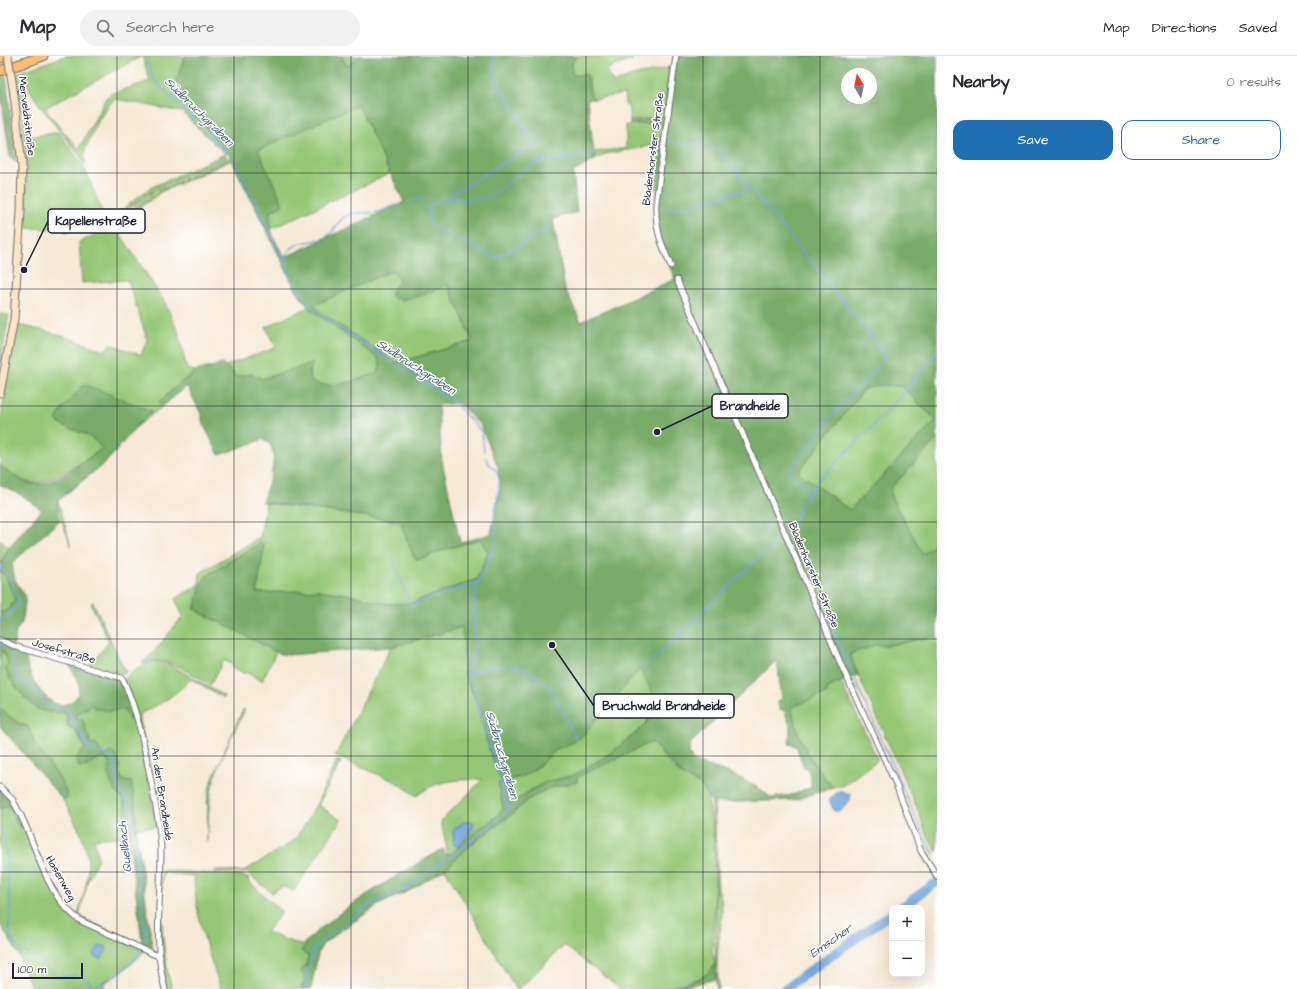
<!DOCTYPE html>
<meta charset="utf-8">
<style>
:root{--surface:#fff;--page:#f2f2f3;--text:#2b2b33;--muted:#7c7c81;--line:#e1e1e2;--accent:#1f6fb2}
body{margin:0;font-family:"Architects Daughter",sans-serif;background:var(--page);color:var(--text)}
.controls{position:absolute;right:12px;bottom:12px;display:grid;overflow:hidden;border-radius:8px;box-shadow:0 4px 16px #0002}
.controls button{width:36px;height:36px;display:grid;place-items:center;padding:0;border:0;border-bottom:1px solid var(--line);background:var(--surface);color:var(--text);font:20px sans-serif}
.compass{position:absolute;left:841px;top:12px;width:36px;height:36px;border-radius:50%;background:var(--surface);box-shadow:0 4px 16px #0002;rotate:351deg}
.scale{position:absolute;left:12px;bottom:10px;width:71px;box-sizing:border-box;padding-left:4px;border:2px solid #22223b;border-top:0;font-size:11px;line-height:14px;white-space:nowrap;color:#22223b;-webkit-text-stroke:3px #fff;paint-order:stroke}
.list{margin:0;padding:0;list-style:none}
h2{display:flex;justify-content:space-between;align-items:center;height:52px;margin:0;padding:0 16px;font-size:17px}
h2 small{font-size:13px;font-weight:400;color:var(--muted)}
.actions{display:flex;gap:8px;padding:12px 16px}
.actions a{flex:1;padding:9px 0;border:1px solid var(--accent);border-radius:12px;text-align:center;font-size:14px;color:var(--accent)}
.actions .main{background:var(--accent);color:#fff}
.icon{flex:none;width:22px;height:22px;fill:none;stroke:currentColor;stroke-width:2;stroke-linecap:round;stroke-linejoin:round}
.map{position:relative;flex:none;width:937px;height:933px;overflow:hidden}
header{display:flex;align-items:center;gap:24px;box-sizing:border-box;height:56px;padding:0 20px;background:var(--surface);border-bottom:1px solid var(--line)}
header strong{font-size:19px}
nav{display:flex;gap:22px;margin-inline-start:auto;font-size:14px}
.search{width:280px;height:36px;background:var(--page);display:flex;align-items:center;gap:10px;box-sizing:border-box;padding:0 14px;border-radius:22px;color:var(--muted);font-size:15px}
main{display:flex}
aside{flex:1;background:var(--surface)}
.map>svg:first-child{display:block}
.green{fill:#96c776;stroke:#5c7458;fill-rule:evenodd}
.forest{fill:#78ac67;stroke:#4d6751;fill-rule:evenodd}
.water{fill:#71a3dc;stroke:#4a628c}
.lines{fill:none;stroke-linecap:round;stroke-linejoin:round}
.stream{stroke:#71a3dc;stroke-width:1.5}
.river{stroke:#71a3dc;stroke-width:9}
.street-casing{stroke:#6c6871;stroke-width:7}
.secondary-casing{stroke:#6c6871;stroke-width:9}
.highway-casing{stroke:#6c6871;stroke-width:11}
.street{stroke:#fff;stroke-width:5}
.secondary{stroke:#fee5c5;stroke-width:7}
.highway{stroke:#fcbd6f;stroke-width:9}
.secondary-bridge-casing{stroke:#6c6871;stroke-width:9;stroke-linecap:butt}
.secondary-bridge{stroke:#fee5c5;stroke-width:7}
.grid{fill:none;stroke:#22223b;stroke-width:1;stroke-opacity:0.55}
.labels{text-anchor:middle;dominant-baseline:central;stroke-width:3;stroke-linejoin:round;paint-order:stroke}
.street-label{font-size:11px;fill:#22223b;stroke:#fff}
.water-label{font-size:12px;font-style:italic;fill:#465c83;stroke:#fff}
.leader{fill:none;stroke:#22223b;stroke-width:1.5}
.callout-dot{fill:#22223b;stroke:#fff;stroke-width:1.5}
.callout{fill:#fff;stroke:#22223b;stroke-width:1.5}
.callout-label{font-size:12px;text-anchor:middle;font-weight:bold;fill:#22223b}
</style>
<header>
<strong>Map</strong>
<div class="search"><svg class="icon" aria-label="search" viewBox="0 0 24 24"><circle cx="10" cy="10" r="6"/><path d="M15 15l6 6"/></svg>Search here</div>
<nav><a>Map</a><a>Directions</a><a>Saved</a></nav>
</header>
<main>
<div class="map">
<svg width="937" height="933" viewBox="0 0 937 933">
<rect width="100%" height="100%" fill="#fff"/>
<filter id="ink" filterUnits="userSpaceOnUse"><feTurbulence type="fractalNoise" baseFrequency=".025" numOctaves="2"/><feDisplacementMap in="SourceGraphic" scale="8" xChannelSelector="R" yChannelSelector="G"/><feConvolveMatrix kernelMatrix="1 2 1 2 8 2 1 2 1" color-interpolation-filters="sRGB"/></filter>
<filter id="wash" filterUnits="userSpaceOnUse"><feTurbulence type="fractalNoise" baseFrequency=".012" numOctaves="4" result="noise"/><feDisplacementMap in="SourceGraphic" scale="16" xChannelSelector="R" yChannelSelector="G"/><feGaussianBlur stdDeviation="0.9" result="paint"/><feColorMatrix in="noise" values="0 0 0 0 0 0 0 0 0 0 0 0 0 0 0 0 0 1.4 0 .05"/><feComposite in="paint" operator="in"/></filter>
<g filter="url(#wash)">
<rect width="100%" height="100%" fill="#f6e9d5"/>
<path class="green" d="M65 0H185L173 34 228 97 225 98 227 102 155 134 111 166 110 163 150 132 225 98 182 56 116 43C105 48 89 83 85 95 84 99 85 104 85 108 66 78 38 55 24 22L30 81 58 76 83 109 107 167 104 170 101 164 65 176 63 170 48 173 27 172V169H25L27 109 17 17ZM142 0 150 25 110 38 106 42 79 93 60 72 45 52Z
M341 0H361L347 11Z
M577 0H631L632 4 607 13 613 27 632 20 669 12 664 61 630 65 628 49H625L624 38 594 43C588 38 589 29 589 22L573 19C570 12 572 5 577 0Z
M358 48 381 96 389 118 271 173V155L278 152 282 146 257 94Z
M663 66 660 88 606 98 595 104V96L626 92V69Z
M231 102 232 104 161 136 115 170 164 245 178 276 187 313 195 315 191 320 185 323 159 346 163 350 134 373 108 404 58 445 71 490 62 465 58 466 57 445C72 429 92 419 107 404 124 388 132 371 151 356L58 367C75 373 92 378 102 393 83 405 54 428 30 427 23 427 7 414 0 410V367L17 269C48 274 75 284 105 295L110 288 141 299 147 283 128 224 82 227 79 186 114 171V168L152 138Z
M394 215 397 218 399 226 392 235 402 244 448 229 473 285 396 307 320 256 314 249 388 216Z
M309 251 377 301C381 308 382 313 375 318 356 323 330 336 311 325L309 317 312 308 262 323 251 318 237 321 225 310 275 292 276 289 273 287 266 271Z
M0 258 9 259 0 310Z
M883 329 901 330 936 364 850 454 798 416 865 332Z
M937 383V487L923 498 892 443 890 433Z
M266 447 400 465 413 499 417 504 449 492 481 483 488 496 477 523 411 547 387 548 346 538 319 534 257 537 264 490 261 487 228 506 196 543 195 550 193 552 213 564 225 567 276 596 262 625 246 616 245 618 232 611 233 609 224 604 210 629C189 617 166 597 142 607L153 597 183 560 175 543 199 529 200 517 260 481Z
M0 484 10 492 0 508Z
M0 515 6 521 15 544 9 553 0 557Z
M93 546 126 617 124 618 88 611 109 586 92 550 91 547Z
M462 571 464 589V618L477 647 490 696 501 726 499 728 503 752 497 760 486 769 479 772 450 799H448L441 765 483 723C459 724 435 723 417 740L396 726 335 700 391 591Z
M935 580 937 583V796L926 778 919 757 849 598 876 589 885 590Z
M0 594C11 600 6 613 9 622 10 626 16 631 19 634 37 652 39 659 66 656L85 692 77 701 85 711 97 702 107 703 110 708 111 726 116 736 124 745 129 780 94 783 98 802 88 824 79 859 89 865 141 888 140 891 77 861C82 845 88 827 88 810 88 787 74 763 63 744L67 742 66 736C54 716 33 694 29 671L18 667 0 653Z
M154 605 169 608 224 640V642L191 623C175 639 160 649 139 658L157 746 146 694 125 624C129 615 145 607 154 605Z
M639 612C646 624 657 638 655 651 652 674 594 708 575 719 566 724 555 723 546 727 532 732 521 741 509 748L504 726 524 720 538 711 557 693 579 683Z
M841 626 878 704 842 730 833 731C814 712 794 678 792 651L826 637 827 632Z
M93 649 110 655 126 653 135 660 140 680 157 771 136 772C136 764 137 754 135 747 132 733 117 725 120 709L104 700 95 687 91 688 82 662 78 664 77 658Z
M243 653 245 654C231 681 214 712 210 743 208 757 208 772 207 787L208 748 207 747 210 729Z
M652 686C662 697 671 711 683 720 688 724 698 725 701 730 721 755 714 862 712 896L715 908 712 915 700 922 665 933H620L564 889 519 933H516L445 813 475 785 512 758 529 743 549 732 577 726V721Z
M337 704 341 706 318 749 341 764 294 835C284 830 280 830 272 837L247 817 214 816 215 814 242 816 291 787C311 766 324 730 337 704Z
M712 747H714L718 833C726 848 719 876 718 892 716 905 718 920 719 933H717L715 921 716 803Z
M7 749 13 755 18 769H24L31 790 67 855 144 896 128 911 103 928 106 933H32L19 899 0 868V753Z
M164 814 243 820 249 823 247 824 282 856 266 876 302 890 304 887 306 888 301 895 308 900 306 910 302 912 305 925 301 933H221C208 896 195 859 194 820L162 817C161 857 161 894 172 933H166C159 894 158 855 162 815Z"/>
<path class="forest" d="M185 0H341L347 10 361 0H577L572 8V17L575 19H587L591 40 594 43 587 44 595 104 573 116 577 156 553 163 565 233 581 266 675 223 658 183 657 123 663 66 630 68V65L664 61 670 17V13L667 11 674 10 673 0H937V383L890 433 892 443 923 498 937 487V583L935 580 885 590 876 589 850 598 858 619 827 632V637L792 651C794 678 814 712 833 731L795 744 712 747 701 729 683 720 652 686 577 721V726L549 732 529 743 512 758 475 785 445 813 411 834 380 848 337 877 322 889 318 898 311 933H301L305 925 301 915 306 910 308 900 301 895 306 888 304 887C346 848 394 821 443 793L446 798 450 799 479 772 486 769 497 760 503 752 498 727 501 726 490 696 477 647 464 618V589L462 571 391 591 289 599 280 598 195 553 201 528 206 520 261 487 264 490 257 537 319 534 346 538 387 548 411 547 477 523 488 496 480 483 449 492 417 504 413 499 400 465 262 446C267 429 284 395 264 383L219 399 202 366V360L187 330 163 350 159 346 185 323 191 320 195 315 223 308 237 321 251 318 262 323 313 307 309 317 311 325C330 336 356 323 375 318 382 313 381 308 377 301L309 252 296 234 228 97 173 34ZM847 18H871V42H847ZM358 49 404 146 285 201C277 189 266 170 270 155L282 150V146L258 94ZM391 215 396 216 399 226 392 235 391 240C399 250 437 233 448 229L473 285 396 307 320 256 314 249ZM883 329 901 330 936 364 850 454 798 416 865 332ZM458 347 481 370 498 411 501 430 491 478 460 486 442 405 438 349ZM777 604 782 643 777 645 780 654H784L790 670 789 688 796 690 804 711 807 712C809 719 813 725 810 733 804 732 800 736 795 738 787 741 780 739 772 742 767 739 763 734 757 731 737 719 717 712 695 706 689 701 688 695 691 687ZM640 613 654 640 655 646V653L644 670 611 697 574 719 546 726 509 748 504 725 524 720 541 708 557 693 574 686 582 680Z
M6 20 16 106H15L13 102H10L0 30V22Z
M84 328 152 355C133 371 124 387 108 404 92 419 72 429 57 445L58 466 12 507 15 524 26 541 22 567 16 575 14 589 0 583V557L9 553 15 544 6 521 0 515C0 497 29 468 42 454L23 440 0 429V410C9 416 19 424 29 427 52 434 83 405 102 393 91 373 64 376 56 363L64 351Z
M0 585 25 596C27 615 35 633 51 645 62 654 80 646 79 631 79 624 72 615 69 608L119 623 125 631 135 660 129 664 125 653 110 655 95 652 93 649 77 658 78 664 82 662 91 688 95 687 104 700 112 695C122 703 117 713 122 724L131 726 135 746 136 772 153 896 143 894 124 745C115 735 104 720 109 707L107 703C93 700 91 712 79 711L76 703 85 692 76 673 68 671 66 656C57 657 44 657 36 652 26 646 9 622 5 612L8 608C7 602 6 597 0 594Z
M0 653 18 667 29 671C33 697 64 717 67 742L63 744 0 670Z
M0 732 10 743 24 769 20 771C14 764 13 756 7 749L0 753Z
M715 908 716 923 676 933H665C681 928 708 925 715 908Z"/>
<path class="water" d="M840 734 846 738H850L851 742 841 755H834L829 744Z
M472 765 474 767C473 775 466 779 463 787L458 790 454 789 453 774 464 766Z
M99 890H106L107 894 101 903 95 901 94 898Z"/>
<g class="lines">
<path class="stream" d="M147 4 154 24 229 99
M669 85 707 90 709 92 718 93 751 132
M234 103 297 231 307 246 332 267
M444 143 536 87 493 20 494 0
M413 144 420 142 424 150 430 151
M668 155 751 132 788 177
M552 171 496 202 431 169 428 164 429 155 431 149 438 144 488 142 532 108 595 97
M790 180 864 272
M283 205C294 180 308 190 326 181 334 177 336 168 343 162 354 153 366 159 378 156 386 154 393 148 402 149
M338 271 452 344 482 376 484 395
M809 435 791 420 789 415 830 362 887 300 866 275
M392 501 410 549 477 527
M803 505 789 474 804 445 818 425 900 342 937 295
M0 509 7 519 20 547 0 566
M809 518 823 553
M826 558 925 783 934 798
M0 588 11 593 18 623 41 639 43 645 51 651 68 653 72 666 90 693 107 699 114 704 117 725 133 763 132 776 146 879C141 909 114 919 91 933
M645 609 658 599 782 479
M469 619 482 613 510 609 531 616 552 634 577 684
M1 775 4 780 11 858C7 873 8 884 21 894 26 898 33 899 38 902 45 907 50 914 56 920 69 923 88 913 92 933
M306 933V919L313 894 321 885 352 864 368 849 408 832 418 823 464 791 509 754 469 619 475 589 474 557 476 533 480 522 494 492 496 484 494 460 499 432V422L496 414 488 407 486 402"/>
<path class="river" d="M900 852 937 826
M784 933 892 857"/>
</g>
</g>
<g filter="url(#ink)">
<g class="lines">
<defs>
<path id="street" d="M671 210C661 188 655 172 656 147L676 0
M677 224 843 613 895 726 921 795 937 820
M0 584 17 591 122 622 124 626C139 659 145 695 152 730 156 751 161 774 161 796 161 840 153 890 165 933
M0 731 12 743 18 754C38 790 44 840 81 865L160 901"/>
<path id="secondary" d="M0 337 14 263 21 155 22 109 14 39"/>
<path id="highway" d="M0 2 6 0
M0 15 43 0"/>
</defs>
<use href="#street" class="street-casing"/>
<use href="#secondary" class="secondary-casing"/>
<use href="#highway" class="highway-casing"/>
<use href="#street" class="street"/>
<use href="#secondary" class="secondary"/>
<use href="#highway" class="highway"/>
<defs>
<path id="secondary-bridge" d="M8 0 14 39"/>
</defs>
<use href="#secondary-bridge" class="secondary-bridge-casing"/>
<use href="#secondary-bridge" class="secondary-bridge"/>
</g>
</g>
<path class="grid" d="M117 0V933M234 0V933M351 0V933M468 0V933M586 0V933M703 0V933M820 0V933M0 117H937M0 233H937M0 350H937M0 466H937M0 583H937M0 700H937M0 816H937"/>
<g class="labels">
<g class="street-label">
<text transform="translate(27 60) rotate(83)">Merveldtstraße</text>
<text transform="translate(653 93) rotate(-83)">Bladenhorster Straße</text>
<text transform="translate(814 519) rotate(67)">Bladenhorster Straße</text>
<text transform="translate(64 595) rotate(16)">Josefstraße</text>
<text transform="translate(162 738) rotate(81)">An der Brandheide</text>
<text transform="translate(61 822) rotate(60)">Hasenweg</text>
</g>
<g class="water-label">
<text transform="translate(199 56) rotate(45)">Südbruchgraben</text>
<text transform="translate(416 311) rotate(33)">Südbruchgraben</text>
<text transform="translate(502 699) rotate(74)">Südbruchgraben</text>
<text transform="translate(125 791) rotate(-96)">Quellbach</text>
<text transform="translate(831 885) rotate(-35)">Emscher</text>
</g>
</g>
<path class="leader" d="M24 214L48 165M657 376L712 350M552 589L594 650"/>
<g class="callout-dot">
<circle cx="24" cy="214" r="4"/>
<circle cx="657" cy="376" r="4"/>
<circle cx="552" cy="589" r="4"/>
</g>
<g class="callout">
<rect x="48" y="153" width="97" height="24" rx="4"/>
<rect x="712" y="338" width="76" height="24" rx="4"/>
<rect x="594" y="638" width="140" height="24" rx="4"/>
</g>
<g class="callout-label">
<text x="96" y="169">Kapellenstraße</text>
<text x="750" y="354">Brandheide</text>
<text x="664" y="654">Bruchwald Brandheide</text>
</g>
</svg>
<div class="controls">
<button>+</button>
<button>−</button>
</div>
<svg class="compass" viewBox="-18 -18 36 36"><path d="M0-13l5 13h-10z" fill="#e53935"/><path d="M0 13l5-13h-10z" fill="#7c7c81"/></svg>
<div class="scale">100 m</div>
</div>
<aside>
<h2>Nearby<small>0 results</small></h2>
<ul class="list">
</ul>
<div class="actions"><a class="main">Save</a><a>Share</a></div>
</aside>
</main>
